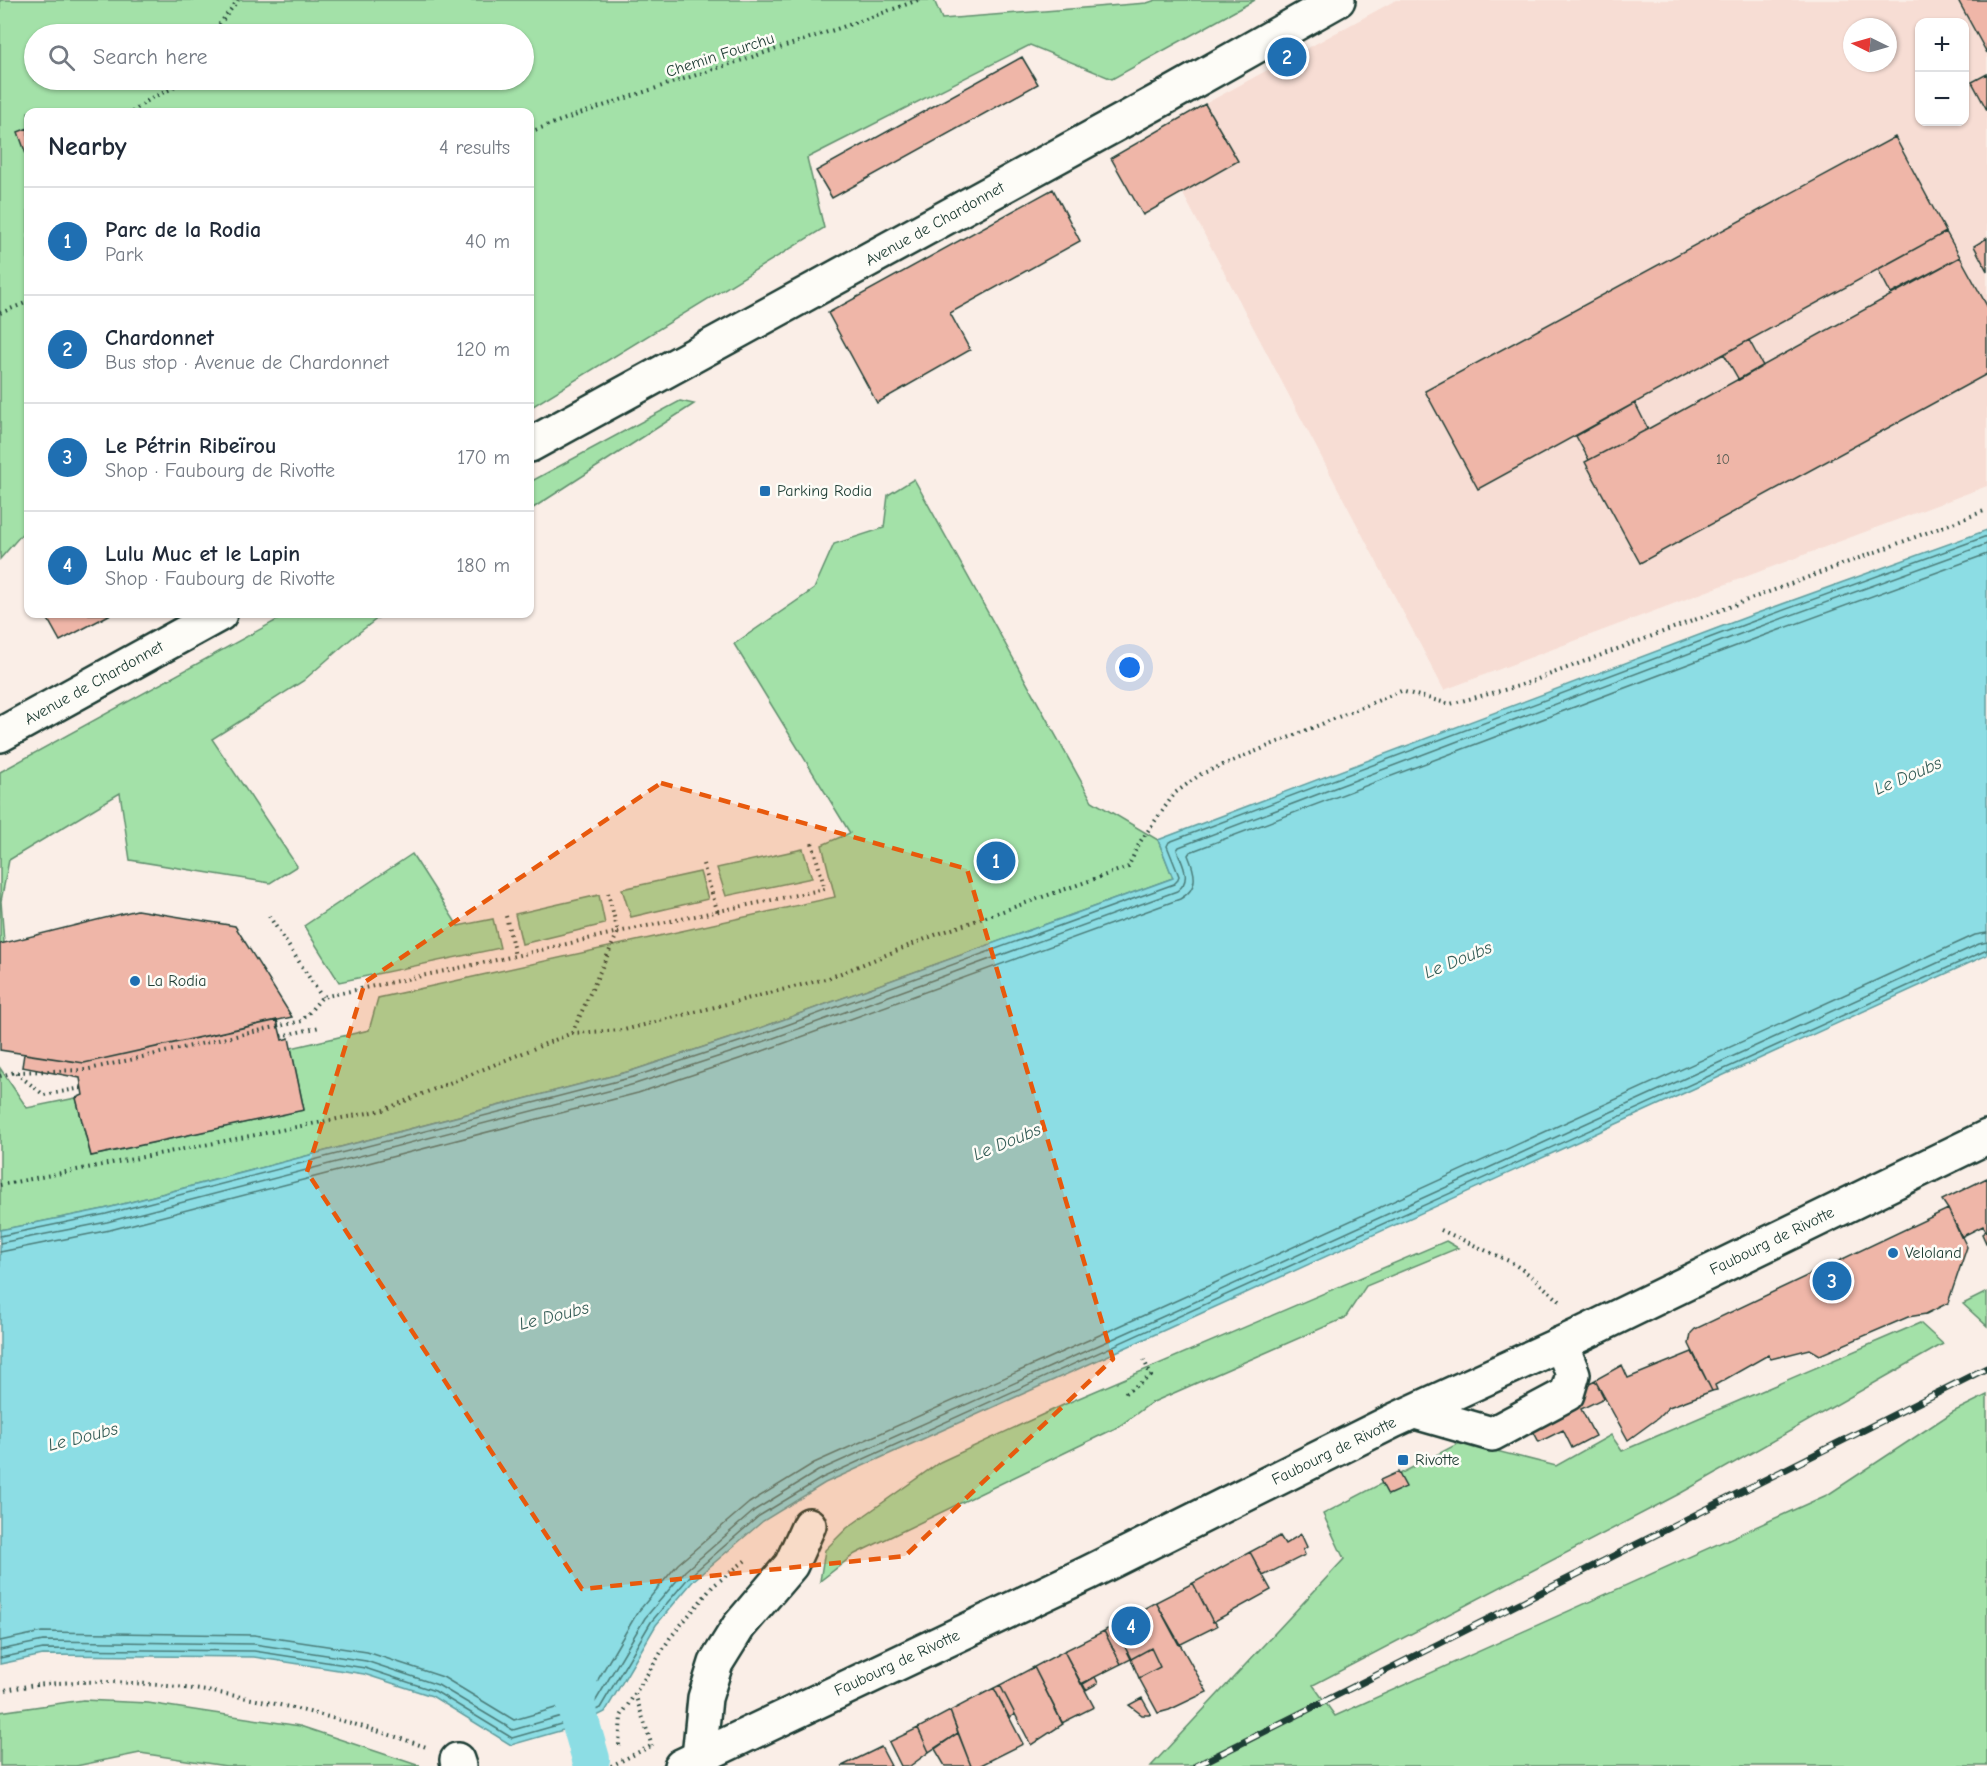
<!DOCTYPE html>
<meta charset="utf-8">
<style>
:root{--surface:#fff;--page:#f2f2f3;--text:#1f2937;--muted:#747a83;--line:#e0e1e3;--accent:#1f6fb2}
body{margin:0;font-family:"Comic Neue",sans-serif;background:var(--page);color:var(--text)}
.controls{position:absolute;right:18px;top:18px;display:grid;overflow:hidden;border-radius:12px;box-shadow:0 2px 4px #0004}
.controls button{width:54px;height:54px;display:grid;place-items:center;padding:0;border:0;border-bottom:2px solid var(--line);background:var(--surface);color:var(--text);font:30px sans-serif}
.compass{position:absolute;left:1843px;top:18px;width:54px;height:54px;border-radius:50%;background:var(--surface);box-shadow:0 2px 4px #0004;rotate:275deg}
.you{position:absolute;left:1130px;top:668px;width:21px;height:21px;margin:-15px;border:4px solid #fff;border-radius:50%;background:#1a73e8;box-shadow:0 0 0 9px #1a73e833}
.badge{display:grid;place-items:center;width:39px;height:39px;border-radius:50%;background:var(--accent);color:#fff;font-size:20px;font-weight:700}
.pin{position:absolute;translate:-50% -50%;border:3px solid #fff;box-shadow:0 2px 6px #0006}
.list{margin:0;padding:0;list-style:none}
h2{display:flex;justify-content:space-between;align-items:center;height:78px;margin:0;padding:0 24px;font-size:26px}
h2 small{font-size:20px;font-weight:400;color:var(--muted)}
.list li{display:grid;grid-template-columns:39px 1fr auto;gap:18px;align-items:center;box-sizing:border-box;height:108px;padding:0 24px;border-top:2px solid var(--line)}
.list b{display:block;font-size:22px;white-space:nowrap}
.list p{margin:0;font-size:20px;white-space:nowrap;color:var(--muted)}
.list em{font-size:20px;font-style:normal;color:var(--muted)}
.icon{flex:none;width:33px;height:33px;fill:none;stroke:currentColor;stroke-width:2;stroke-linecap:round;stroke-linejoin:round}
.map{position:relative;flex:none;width:1987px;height:1766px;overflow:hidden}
.search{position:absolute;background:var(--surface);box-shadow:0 2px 4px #0004;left:24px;top:24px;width:510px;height:66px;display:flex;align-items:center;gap:15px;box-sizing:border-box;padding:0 21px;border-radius:33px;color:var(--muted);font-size:22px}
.panel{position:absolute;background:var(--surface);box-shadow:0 2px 4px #0004;left:24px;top:108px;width:510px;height:510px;border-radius:12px}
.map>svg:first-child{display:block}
.built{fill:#f7ddd4;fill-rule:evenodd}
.green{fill:#a3e1a8;stroke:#618f6e;stroke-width:1.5;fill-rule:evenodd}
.water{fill:#8cdde4;stroke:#609d9e;stroke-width:1.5}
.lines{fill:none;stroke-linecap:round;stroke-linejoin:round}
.shore{stroke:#4b7d7a;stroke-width:1.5}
.canal{stroke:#8cdde4;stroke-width:38}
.building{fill:#efb6a8;stroke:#1f3d34;stroke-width:1.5}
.minor-casing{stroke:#1f3d34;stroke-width:38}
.major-casing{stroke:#1f3d34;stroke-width:38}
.path{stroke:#1f3d34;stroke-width:4;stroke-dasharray:1.5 4.5;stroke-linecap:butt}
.minor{stroke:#fdfcf7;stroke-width:33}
.major{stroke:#fdfcf7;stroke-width:33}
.rail-casing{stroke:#1f3d34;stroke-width:7}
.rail{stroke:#fdfcf7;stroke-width:4.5;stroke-dasharray:14;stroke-linecap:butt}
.marked{fill:#e8590c;fill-opacity:0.2;stroke:#e8590c;stroke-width:4.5;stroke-dasharray:12 8;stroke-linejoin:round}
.poi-dot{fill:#1f6fb2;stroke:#fdfcf7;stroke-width:2}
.labels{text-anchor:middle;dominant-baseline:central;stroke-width:5;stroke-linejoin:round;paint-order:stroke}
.number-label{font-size:14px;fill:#535b51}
.street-label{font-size:16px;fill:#1f3d34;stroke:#fdfcf7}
.poi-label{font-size:16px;fill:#1f3d34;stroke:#fdfcf7;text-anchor:start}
.water-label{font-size:18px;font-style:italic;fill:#355d57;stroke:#fdfcf7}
</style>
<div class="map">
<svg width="1987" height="1766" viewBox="0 0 1987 1766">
<rect width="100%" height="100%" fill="#faeee7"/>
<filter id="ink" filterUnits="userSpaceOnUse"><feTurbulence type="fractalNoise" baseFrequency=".0167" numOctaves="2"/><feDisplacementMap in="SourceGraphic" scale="12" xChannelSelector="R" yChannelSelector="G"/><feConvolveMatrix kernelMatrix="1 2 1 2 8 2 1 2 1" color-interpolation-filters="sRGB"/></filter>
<g filter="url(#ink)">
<path class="built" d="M1396 0H1987V486L1444 690 1182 192 1237 160 1205 104ZM1920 22H1964V122H1920ZM1852 27H1888V63H1852Z"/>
<path class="green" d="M0 0H934L942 19 1147 3 1156 0H1255L1112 79 1030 45 807 158 824 228 530 408V112H28V527L0 559ZM34 34H524V80H34Z
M680 401 694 404 530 510V482Z
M914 479 1092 801 1158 840 1173 878 752 1031 631 1071 104 1209 0 1230V1068L27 1108 76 1098 91 1156 304 1110 291 1048 369 1030 378 998 835 897 822 845 850 833 734 644 814 589 834 544 884 528 888 495Z
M288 614H383L352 638 303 681 212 739 297 866 270 883 130 860 120 793 9 860 1 901 4 943 0 944V772Z
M803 849 812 878 726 896 717 868Z
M412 854 458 926 493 919 500 948 339 982 304 926Z
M700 872 708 899 631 917 622 889Z
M599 895 605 924 522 944 515 914Z
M1446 1241 1458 1248 1366 1286 1345 1318 1151 1403 1118 1427 855 1554 820 1581 825 1550 847 1528 940 1462 1072 1401Z
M1987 1292V1326L1963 1304Z
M1920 1323 1943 1344 1681 1493 1313 1685 1335 1716 1829 1494 1953 1412 1987 1395V1766H1151L1344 1559 1323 1514 1461 1442 1556 1466 1611 1435 1622 1451Z
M83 1700 148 1703 300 1726 420 1766H226L140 1753 76 1766H0V1712Z"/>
<path class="water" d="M1987 530V955L1169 1328 825 1483 763 1521 694 1580 656 1625 605 1712 577 1726 511 1745 432 1696 364 1674 254 1657 43 1655 0 1664V1230L104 1209 631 1071 752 1031 1173 878 1158 840 1752 615Z"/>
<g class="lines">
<path class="shore" d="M0 1236 106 1214 633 1077 754 1037 1174 884 1177 881 1179 876 1167 846 1169 842 1754 621 1987 536
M0 1243 107 1222 635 1084 757 1044 1177 891C1193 880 1182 864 1177 850L1179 847 1756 628 1987 544
M0 1252 110 1230 638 1093 760 1052 1180 899C1200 888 1195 872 1188 855L1190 852 1760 637 1987 554
M0 1641 42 1632 254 1635 367 1652 443 1677 514 1720 569 1704 589 1695 637 1613 678 1564 749 1503 814 1463 1160 1308 1975 935 1987 933
M0 1650 43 1641 254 1644 366 1661 438 1685 513 1730 572 1713 595 1702 645 1618 685 1571 755 1510 818 1471 1164 1316 1979 944 1987 942
M0 1658 43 1649 254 1651 365 1668 435 1691 512 1738 575 1720 600 1708 651 1622 690 1576 759 1516 822 1478 1987 950"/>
<path class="canal" d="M579 1674 576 1707 591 1759"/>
</g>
<path class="building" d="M1958 0H1987V53Z
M1022 57 1038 84 832 198 816 171Z
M1987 74V110L1972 82Z
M1205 104 1238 161 1143 215 1111 158Z
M28 128V153L26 154 18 132Z
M1895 137 1946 232 1478 489 1425 391Z
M1053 189 1080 241 950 313 970 350 877 403 828 313Z
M1946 232 1960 257 1891 294 1878 269Z
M1987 238V271L1974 246Z
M1960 257 1987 306V374L1640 563 1585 462 1648 429Z
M1749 340 1763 366 1739 380 1724 354Z
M1635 403 1648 429 1589 460 1576 436Z
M45 614H111L60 641Z
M137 910 235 926 292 1017 84 1063 0 1050V944Z
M277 1020 282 1040 289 1038 304 1110 91 1156 76 1098 83 1095 80 1078 22 1067 24 1054 84 1063Z
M1987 1178V1242L1986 1243 1982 1234 1986 1231 1983 1226 1961 1237 1948 1209 1942 1200Z
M1948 1209 1967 1247 1948 1303 1926 1314 1908 1317 1820 1355 1810 1349 1771 1359 1768 1355 1715 1385 1717 1390 1712 1391 1689 1344 1691 1333 1695 1329Z
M1692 1352 1712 1391 1669 1407 1658 1418 1628 1440 1595 1380 1622 1365 1628 1378Z
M1595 1380 1604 1398 1581 1409 1595 1436 1572 1448 1563 1430 1539 1442 1520 1406 1571 1393Z
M1398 1472 1406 1487 1388 1495 1380 1480Z
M1301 1534 1307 1547 1303 1550 1305 1555 1263 1576 1250 1552 1280 1536 1285 1544Z
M1250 1552 1271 1590 1213 1622 1193 1583Z
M1193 1583 1213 1622H1215L1217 1626 1179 1645 1156 1602Z
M1156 1602 1207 1692 1169 1710 1158 1713 1139 1678 1160 1667 1151 1648 1131 1659 1114 1625Z
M1114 1625 1131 1659 1121 1664 1104 1631Z
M1104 1631 1121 1664 1081 1684 1064 1651Z
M1151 1648 1160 1667 1139 1678 1131 1659Z
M1064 1651 1094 1707 1062 1723 1034 1667Z
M1034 1667 1063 1724 1031 1745 1000 1685Z
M1095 1677 1098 1683 1086 1690 1083 1684Z
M1000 1685 1015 1714 1009 1718 994 1688Z
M994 1688 1023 1744 979 1766H971L950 1711Z
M1142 1698 1151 1714 1149 1715H1142L1129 1705Z
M950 1711 958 1733 929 1752 918 1728Z
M918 1728 929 1752 910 1766H901L889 1742Z
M958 1733 971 1766H945L935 1749Z
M881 1747 891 1766H842L873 1751Z"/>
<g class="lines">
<defs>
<path id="minor" d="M530 445 1164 98 1338 0
M0 735 220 614
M1415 1412 1492 1434 1567 1394 1573 1374 1561 1344
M699 1757 705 1698 716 1663 739 1626 791 1565 809 1525
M457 1760 459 1766"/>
<path id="major" d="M681 1766 1088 1573 1393 1421 1580 1335 1987 1137"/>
</defs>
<use href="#minor" class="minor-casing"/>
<use href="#major" class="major-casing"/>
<path class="path" d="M212 34 238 0
M132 112 151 98 184 83V80
M530 132C658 84 790 48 918 0
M0 313 28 302
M703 864 718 913
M269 916 322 997
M506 916 515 956
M572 1033 618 932 608 893
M281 1036 320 1027
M16 1073 44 1095 82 1088
M0 1076 15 1072 85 1070 302 1021 322 997 515 956 618 932 825 889 811 839
M0 1185 383 1110 572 1033 624 1030 829 978 935 935 1128 867 1140 842 1175 793 1201 774 1401 691 1450 704 1519 686 1987 510
M1441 1230 1511 1262 1530 1275 1561 1302
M1125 1393 1151 1376 1144 1360
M0 1691C130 1663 302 1704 426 1747
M635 1694 652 1746
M619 1745 621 1716 670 1638 713 1586 746 1560
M611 1766 653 1745"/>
<use href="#minor" class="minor"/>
<use href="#major" class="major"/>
<defs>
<path id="rail" d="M1196 1766 1987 1368"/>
</defs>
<use href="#rail" class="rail-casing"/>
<use href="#rail" class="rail"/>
</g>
</g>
<path class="marked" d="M661 783 967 869 1113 1359 905 1556 582 1589 307 1172 365 982Z"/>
<g class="poi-dot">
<rect x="759" y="485" width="12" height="12" rx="3"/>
<circle cx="135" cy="981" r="6"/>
<circle cx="1893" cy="1253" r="6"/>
<rect x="1397" y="1454" width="12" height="12" rx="3"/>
</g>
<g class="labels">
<g class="number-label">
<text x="1723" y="459">10</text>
</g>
<g class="street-label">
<text transform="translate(720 55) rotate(-18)">Chemin Fourchu</text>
<text transform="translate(935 224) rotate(-29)">Avenue de Chardonnet</text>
<text transform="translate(94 683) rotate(-29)">Avenue de Chardonnet</text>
<text transform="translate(1772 1241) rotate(-26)">Faubourg de Rivotte</text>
<text transform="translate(1334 1451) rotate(-26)">Faubourg de Rivotte</text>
<text transform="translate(897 1663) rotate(-25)">Faubourg de Rivotte</text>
</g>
<g class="poi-label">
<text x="777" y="491">Parking Rodia</text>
<text x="147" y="981">La Rodia</text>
<text x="1905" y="1253">Veloland</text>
<text x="1415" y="1460">Rivotte</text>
</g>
<g class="water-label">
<text transform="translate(1908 776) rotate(-23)">Le Doubs</text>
<text transform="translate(1458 960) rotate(-22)">Le Doubs</text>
<text transform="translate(1007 1142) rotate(-22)">Le Doubs</text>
<text transform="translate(554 1316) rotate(-14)">Le Doubs</text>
<text transform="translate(83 1437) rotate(-14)">Le Doubs</text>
</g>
</g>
</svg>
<div class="controls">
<button>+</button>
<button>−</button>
</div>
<svg class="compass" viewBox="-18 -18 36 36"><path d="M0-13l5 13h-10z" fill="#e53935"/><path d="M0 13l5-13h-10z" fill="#747a83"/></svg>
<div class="you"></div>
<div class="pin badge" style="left:996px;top:861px">1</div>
<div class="pin badge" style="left:1287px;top:57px">2</div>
<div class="pin badge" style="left:1832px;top:1281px">3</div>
<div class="pin badge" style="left:1131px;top:1626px">4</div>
<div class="search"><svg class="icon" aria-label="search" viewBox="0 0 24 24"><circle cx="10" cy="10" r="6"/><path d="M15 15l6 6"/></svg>Search here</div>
<section class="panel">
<h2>Nearby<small>4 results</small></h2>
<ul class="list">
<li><span class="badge">1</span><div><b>Parc de la Rodia</b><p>Park</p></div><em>40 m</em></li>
<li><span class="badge">2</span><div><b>Chardonnet</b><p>Bus stop · Avenue de Chardonnet</p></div><em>120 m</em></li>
<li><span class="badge">3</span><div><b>Le Pétrin Ribeïrou</b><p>Shop · Faubourg de Rivotte</p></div><em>170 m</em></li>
<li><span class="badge">4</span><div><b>Lulu Muc et le Lapin</b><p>Shop · Faubourg de Rivotte</p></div><em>180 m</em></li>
</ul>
</section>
</div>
